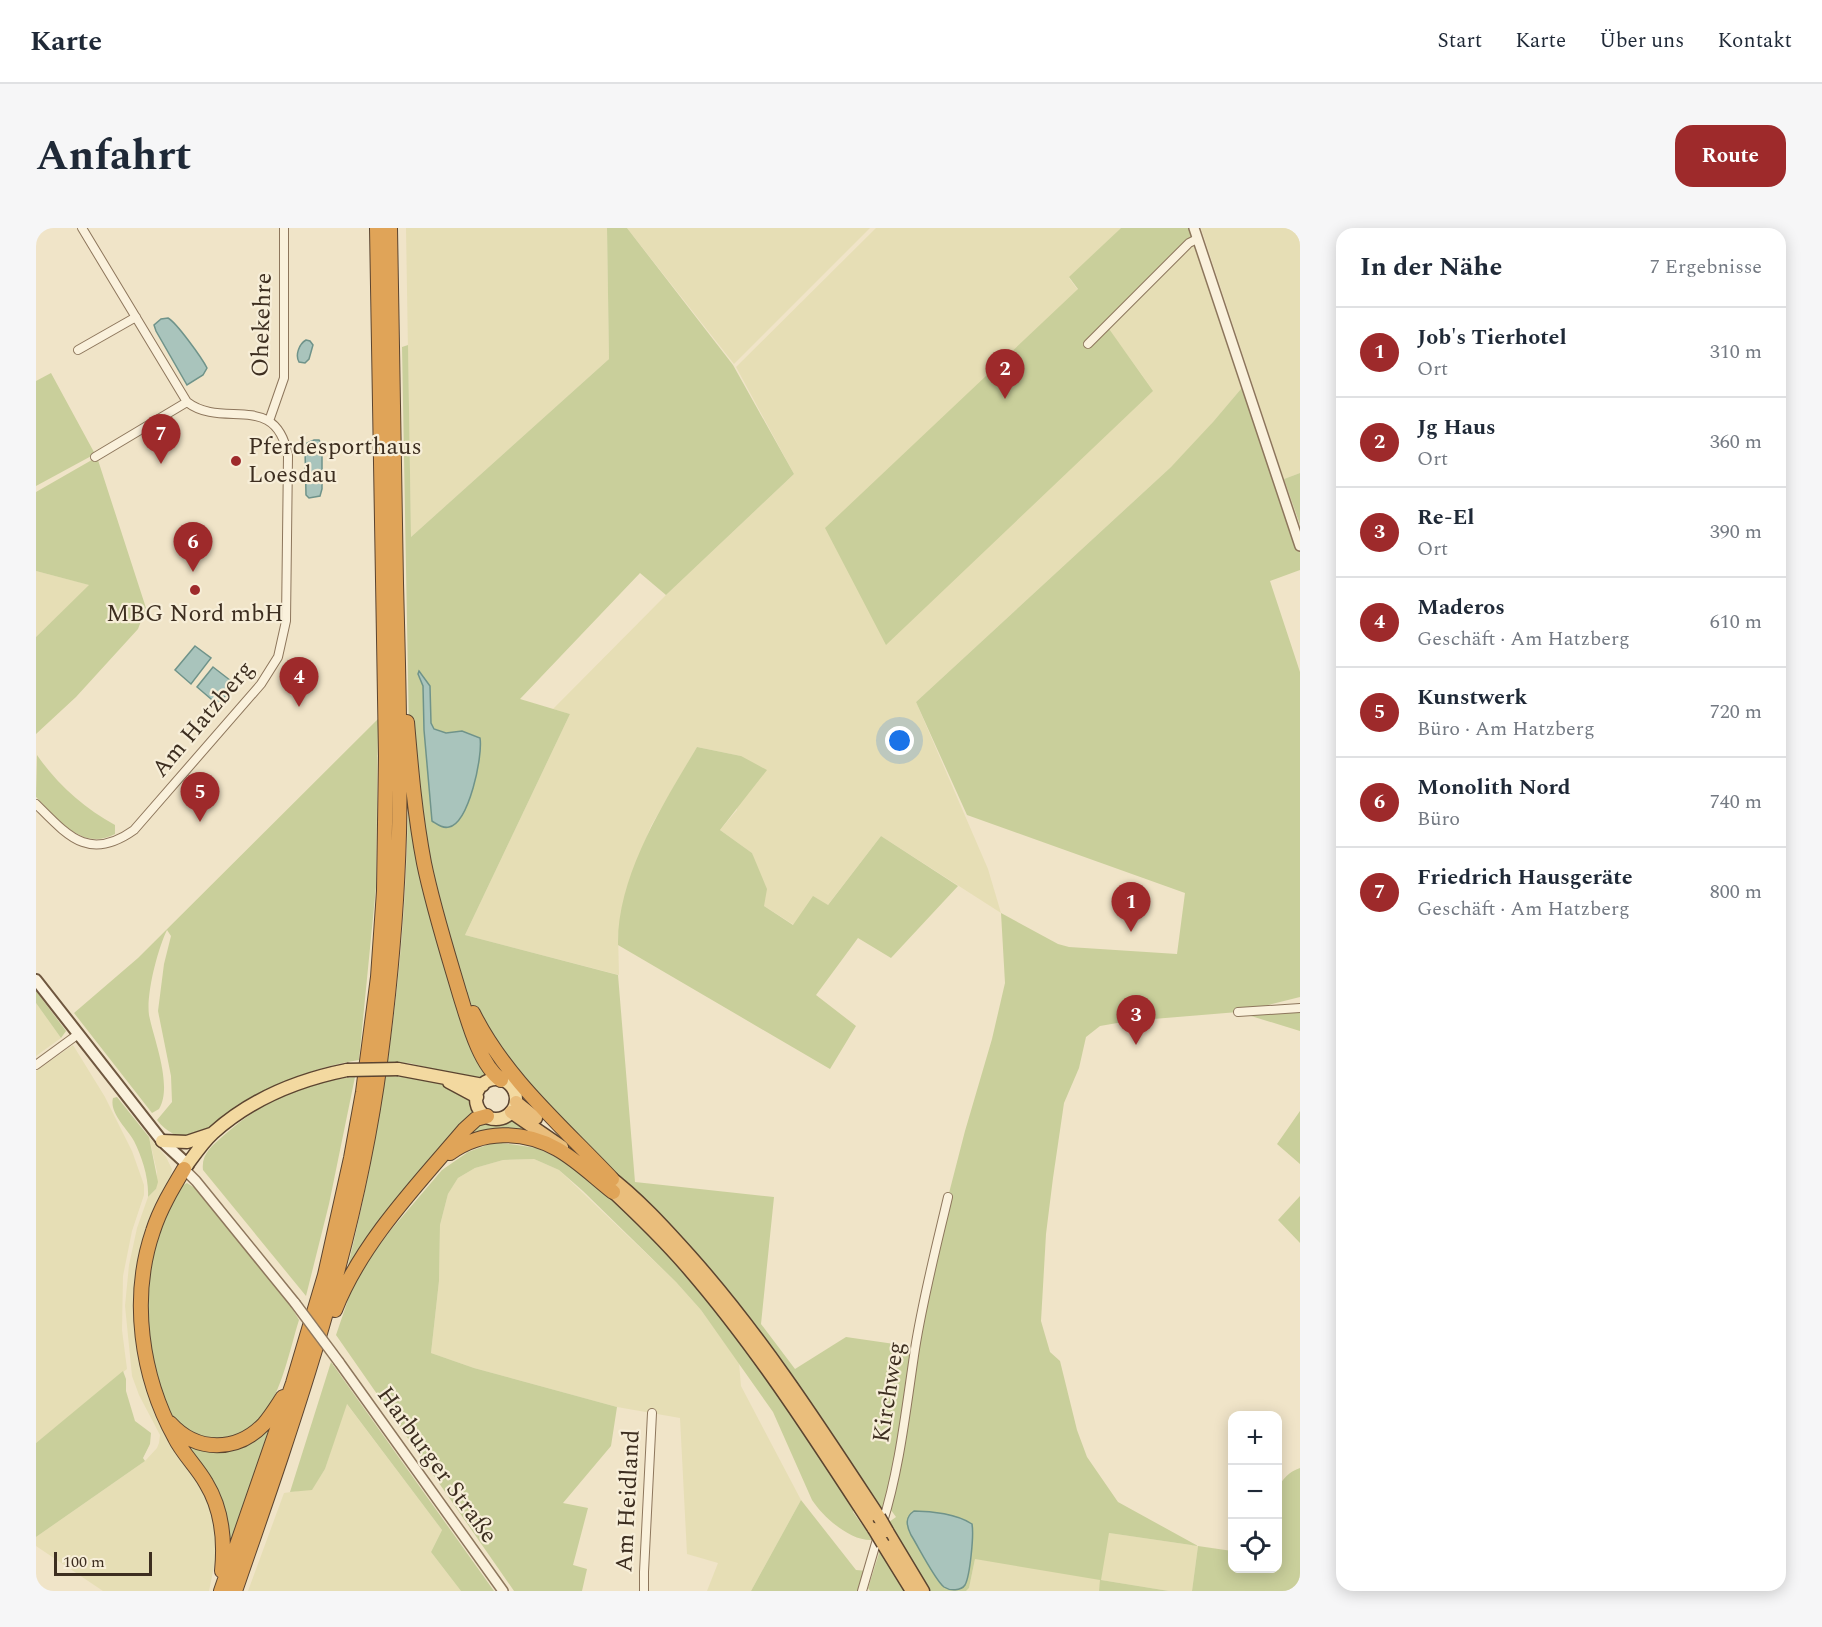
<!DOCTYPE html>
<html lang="de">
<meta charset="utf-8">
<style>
:root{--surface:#fff;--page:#f6f6f7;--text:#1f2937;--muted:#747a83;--line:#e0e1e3;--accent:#9e2a2b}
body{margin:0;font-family:Spectral,serif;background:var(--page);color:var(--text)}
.controls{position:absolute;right:18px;bottom:18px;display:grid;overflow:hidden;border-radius:12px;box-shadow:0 3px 15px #0003}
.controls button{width:54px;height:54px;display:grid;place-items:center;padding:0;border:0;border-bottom:2px solid var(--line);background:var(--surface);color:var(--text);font:30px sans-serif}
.scale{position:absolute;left:18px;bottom:15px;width:98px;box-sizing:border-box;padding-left:6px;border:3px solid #3d2e20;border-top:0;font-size:16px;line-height:21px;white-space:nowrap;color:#3d2e20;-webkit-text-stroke:4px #f7eed8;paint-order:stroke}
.you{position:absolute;left:864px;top:513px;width:21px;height:21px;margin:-15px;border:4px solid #fff;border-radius:50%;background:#1a73e8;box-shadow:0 0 0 9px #1a73e833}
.badge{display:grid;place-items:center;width:39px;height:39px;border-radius:50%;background:var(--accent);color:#fff;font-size:20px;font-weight:700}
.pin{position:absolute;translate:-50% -50px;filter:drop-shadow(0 2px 3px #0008)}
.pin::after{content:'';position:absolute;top:32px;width:21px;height:18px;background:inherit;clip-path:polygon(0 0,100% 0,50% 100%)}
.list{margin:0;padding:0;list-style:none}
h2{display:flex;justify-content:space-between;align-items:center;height:78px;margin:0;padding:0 24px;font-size:26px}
h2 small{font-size:20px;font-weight:400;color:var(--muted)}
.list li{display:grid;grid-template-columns:39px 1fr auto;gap:18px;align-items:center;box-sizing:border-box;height:90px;padding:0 24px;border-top:2px solid var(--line)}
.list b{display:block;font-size:22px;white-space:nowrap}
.list p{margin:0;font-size:20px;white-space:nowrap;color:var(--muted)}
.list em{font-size:20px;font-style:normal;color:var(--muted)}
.icon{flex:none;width:33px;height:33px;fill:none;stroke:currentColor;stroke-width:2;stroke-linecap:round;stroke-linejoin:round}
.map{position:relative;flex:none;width:1264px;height:1363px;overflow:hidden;border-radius:18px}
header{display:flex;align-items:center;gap:36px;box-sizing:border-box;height:84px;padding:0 30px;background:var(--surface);border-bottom:2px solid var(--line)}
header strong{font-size:28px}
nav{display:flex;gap:33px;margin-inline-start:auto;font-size:21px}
.intro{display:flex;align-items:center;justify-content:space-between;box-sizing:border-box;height:144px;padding:0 36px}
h1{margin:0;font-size:42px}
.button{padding:15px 27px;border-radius:18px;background:var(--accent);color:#fff;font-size:21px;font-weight:700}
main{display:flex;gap:36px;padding:0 36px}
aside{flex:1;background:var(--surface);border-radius:18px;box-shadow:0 3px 15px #0003}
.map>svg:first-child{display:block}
.farmland{fill:#e6deb5}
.green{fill:#c9cf9b;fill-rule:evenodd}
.water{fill:#a9c4bc;stroke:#6f938a;stroke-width:1.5}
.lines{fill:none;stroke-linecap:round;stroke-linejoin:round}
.minor-casing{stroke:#8d765c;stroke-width:10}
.tertiary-casing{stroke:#8d765c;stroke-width:12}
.secondary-casing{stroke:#6f573f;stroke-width:14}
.primary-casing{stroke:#5b4430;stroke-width:15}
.trunk-casing{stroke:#5b4430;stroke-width:15}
.motorway-casing{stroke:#5b4430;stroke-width:16}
.minor{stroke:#faf1dc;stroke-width:8}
.tertiary{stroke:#faf1dc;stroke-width:9}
.secondary{stroke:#faf1dc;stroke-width:10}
.primary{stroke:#f3d9a0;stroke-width:12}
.trunk{stroke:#eabe7c;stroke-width:12}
.motorway{stroke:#e0a458;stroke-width:14}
.tertiary-bridge-casing{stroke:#8d765c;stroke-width:12;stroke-linecap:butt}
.primary-bridge-casing{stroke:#5b4430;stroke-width:15;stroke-linecap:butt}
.trunk-bridge-casing{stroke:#5b4430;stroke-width:15;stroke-linecap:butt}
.tertiary-bridge{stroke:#faf1dc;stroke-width:9}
.primary-bridge{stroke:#f3d9a0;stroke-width:12}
.trunk-bridge{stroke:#eabe7c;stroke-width:12}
.poi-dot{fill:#9e2a2b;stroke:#f7eed8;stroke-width:2}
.labels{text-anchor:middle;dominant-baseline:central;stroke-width:4.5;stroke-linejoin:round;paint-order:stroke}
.street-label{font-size:24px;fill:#3d2e20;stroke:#f7eed8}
.poi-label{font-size:24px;fill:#3d2e20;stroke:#f7eed8;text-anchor:start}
</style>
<header>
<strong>Karte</strong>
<nav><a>Start</a><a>Karte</a><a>Über uns</a><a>Kontakt</a></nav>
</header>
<div class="intro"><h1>Anfahrt</h1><a class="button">Route</a></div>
<main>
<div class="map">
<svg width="1264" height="1363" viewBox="0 0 1264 1363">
<rect width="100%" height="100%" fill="#f0e4c8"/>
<path class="farmland" d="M370 0H571L573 131 375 309Z
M591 0H834L698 136Z
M840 0H1085L1033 50 1117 162 1070 98 1161 11 1210 155 1162 212 1135 239 880 474 952 641 965 685 845 608 791 678 758 697 728 678 716 625 684 602 701 582 705 528 661 519 615 598 599 638 582 707 583 747 429 707 534 486 517 481 630 367 758 246 700 139Z
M1165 0H1264V245L1248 251Z
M0 343 54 357 0 409Z
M0 775 25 810 0 828Z
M37 817 69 869 96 923 108 957V967L96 1003 87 1048 86 1102 91 1141 0 1215V843Z
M113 909 130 929 136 941 105 1140 118 1185 129 1206 169 1264 178 1289 181 1308V1324L173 1363H67L0 1318V1309L109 1233 121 1220 123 1215 124 1207 103 1167 96 1148 89 1078 93 1037 101 1000 112 969 120 961 121 944Z
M498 931 523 942 640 1054 665 1082 703 1135 705 1158 765 1272 715 1363H671L682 1335 651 1326 644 1190 581 1179 438 1140 395 1125 403 1053 404 997 412 966 422 950 439 940 467 932Z
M310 1175 406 1302 395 1324 425 1363H212L248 1265 276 1261 289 1241Z
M1073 1305 1162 1318 1156 1363H1133L1065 1352 1063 1363H930L933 1360 939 1331Z"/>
<path class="green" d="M571 0H591L697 137 758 246 630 367 604 345 484 471 534 486 429 707 582 747 599 954 738 969 725 1096 759 1141 810 1109 879 1119 912 969 929 903 956 811 969 755 965 685 1022 716 1033 719 1141 726 1149 665 931 587 880 474 1135 239 1177 194 1210 155 1264 318V342L1234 353 1264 444V769L1208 783 1264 780V803L1202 784 1093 793 1064 798 1050 809 1043 840 1028 875 1017 950 1010 1006 1005 1093 1014 1124 1024 1133 1041 1202 1051 1229 1082 1274 1162 1318 1196 1323V1340H1242V1261C1245 1252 1254 1243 1264 1240V1363H1156L1162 1318 1073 1305 1065 1352 1133 1363H1063L1064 1352 939 1331 933 1360 930 1363H892L853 1294 860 1289 852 1278 851 1270 846 1285 793 1204 513 882 449 803 434 774 422 744 405 688 383 583 373 505 366 119 372 117 375 309 573 131ZM382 447 394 458 395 495 398 501C412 509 428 501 444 510L445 518 396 593 388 502 387 458Z
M1085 0H1158L1161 11 1071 98 1117 163 850 417 789 300 1042 61 1033 49Z
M15 145 59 226 0 258V153Z
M61 229 110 380 102 401 40 469 0 506V409L53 357 0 343V264Z
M1264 245V297L1248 251Z
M342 491 340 659 323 832C260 841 207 874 157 912 141 908 131 905 121 892L136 874 135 848 122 783 128 736 135 708 131 702C122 720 110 766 113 787 118 812 137 858 123 881L116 885 38 785 102 730Z
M661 519 705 528 731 542 684 602 716 625 731 661 728 678 757 697 777 668 792 677 845 608 922 658 855 730 822 710 780 767 820 798 794 841 582 717C581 648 627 576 661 519Z
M1 527C20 555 49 581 79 597V606C46 624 21 590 0 569Z
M372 567 378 609 454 847 452 850 443 852 373 835 357 834 356 848 370 849 371 846 402 853 435 868 442 886 308 1054C348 895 371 731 372 567Z
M0 763 30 803 25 810 0 775Z
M319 849 293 976 270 1068 167 942C165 926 176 918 187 908 228 872 264 854 319 849Z
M81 869 113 909 122 954 120 961 112 969C113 950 106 929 98 913 91 900 73 885 77 870Z
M1264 883V936L1241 916Z
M474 891H479L513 913 487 906 422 917C429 907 437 892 450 893 462 893 462 895 474 891Z
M459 914 501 920 545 942 618 1009 655 1049 713 1123 818 1277 817 1284 837 1312C815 1314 787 1289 776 1272L737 1184 665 1082 640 1054 547 963 523 942 498 931 467 932 439 940 422 950 412 966 404 997 403 1053 395 1125 438 1140 581 1179 575 1218 527 1275 552 1280 537 1337 551 1341 546 1363H478L300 1107 314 1066 325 1042 354 1003 406 942 432 924Z
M151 955 168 966 249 1068 263 1092C253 1124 246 1164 225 1190 213 1204 196 1214 178 1211 163 1209 148 1203 138 1191 114 1164 105 1076 112 1041 116 1022 122 1002 131 985 136 975 141 959 151 955Z
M1264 968V1015L1242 992Z
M295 1134 458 1363H425L395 1324 406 1302 311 1176 289 1241 276 1262 254 1264Z
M87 1143 90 1151V1163L99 1193 115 1205 114 1216 107 1230 109 1233 0 1309V1215Z
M238 1188 188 1335V1297L137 1201 181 1220Z
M765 1272 820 1342 832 1343 826 1363H715Z
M844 1322 871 1363H834L832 1360Z"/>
<path class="water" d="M132 90C140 94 166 130 171 140L167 147 151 157 120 103 118 97 125 91Z
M270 112 274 113 277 117 273 131 269 135 263 134C259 127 263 116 270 112Z
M278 212H283L286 217V261L284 268 273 270 270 267 269 221 271 215Z
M159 418 175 430 155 456 139 442Z
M177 439 199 456 182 477 161 459Z
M383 443 394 458 395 495 398 501 410 505 426 503 444 510C447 528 433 595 413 599 407 601 401 596 396 593L388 502 387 458 382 446Z
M878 1283C896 1283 921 1286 936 1296 938 1307 934 1348 929 1357 925 1363 914 1363 908 1359 899 1352 882 1318 875 1307 870 1297 869 1289 878 1283Z"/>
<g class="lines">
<defs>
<path id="minor" d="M1052 116 1153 15 1161 11
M42 122 100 89
M233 193 248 150V0
M59 229 151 174
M0 576C32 608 53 634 98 602L225 456 242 429 250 393 252 228C240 162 187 202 151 174L46 0
M1202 784 1264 780
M0 837 41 807
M846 1297C864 1240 870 1180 879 1121 887 1070 900 1020 912 969
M608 1363V1344L616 1185
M826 1363 842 1308"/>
<path id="tertiary" d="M1158 0 1264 318
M148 941 160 953 259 1075
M303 1134 467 1363"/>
<path id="secondary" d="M0 752 126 913 152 937"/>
<path id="primary" d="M362 841 447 857
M440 871a20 20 0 1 1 40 0a20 20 0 1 1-40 0Z
M413 854 441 869
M126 913 151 914 175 906
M148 941C157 929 166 915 177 905 216 870 261 852 311 842"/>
<path id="trunk" d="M480 874 500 890
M475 884 526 919
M570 946C601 969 629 1000 655 1029 726 1109 784 1199 843 1289
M571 958C599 984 627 1011 652 1040 722 1121 780 1212 838 1301
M851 1303 887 1363
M847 1316 876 1363"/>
<path id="motorway" d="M371 494C375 541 379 588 388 635 397 679 411 723 424 767 432 792 443 836 465 852
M437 785C469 850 527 899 576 951
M414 925C446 902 487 902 521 921 541 932 559 950 577 964
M148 941C136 961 124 981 117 1003 94 1070 105 1148 139 1210 147 1226 161 1239 170 1255 186 1281 189 1313 186 1343
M299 1082C325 1015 382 956 428 902L440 891 451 888
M134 1195C161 1225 201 1224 228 1196 235 1188 241 1178 247 1169
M185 1363 257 1155 289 1047 315 930 327 864 342 749 348 663 350 528 341 0
M199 1363C259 1190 320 1016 344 834 354 758 361 682 363 605 365 522 362 438 360 355 358 237 356 118 354 0"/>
</defs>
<use href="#minor" class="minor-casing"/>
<use href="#tertiary" class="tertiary-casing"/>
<use href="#secondary" class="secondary-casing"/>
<use href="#primary" class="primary-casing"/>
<use href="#trunk" class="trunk-casing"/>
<use href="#motorway" class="motorway-casing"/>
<use href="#minor" class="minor"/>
<use href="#tertiary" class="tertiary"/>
<use href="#secondary" class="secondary"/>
<use href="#primary" class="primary"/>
<use href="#trunk" class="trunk"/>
<use href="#motorway" class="motorway"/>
<defs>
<path id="tertiary-bridge" d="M259 1075 303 1134"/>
<path id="primary-bridge" d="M311 842 362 841"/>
<path id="trunk-bridge" d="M843 1289 851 1303
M838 1301 847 1316"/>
</defs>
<use href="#tertiary-bridge" class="tertiary-bridge-casing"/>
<use href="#primary-bridge" class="primary-bridge-casing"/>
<use href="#trunk-bridge" class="trunk-bridge-casing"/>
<use href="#tertiary-bridge" class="tertiary-bridge"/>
<use href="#primary-bridge" class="primary-bridge"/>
<use href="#trunk-bridge" class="trunk-bridge"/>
</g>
<g class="poi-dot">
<circle cx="200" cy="233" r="6"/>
<circle cx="159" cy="362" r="6"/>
</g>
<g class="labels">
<g class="street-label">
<text transform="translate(226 97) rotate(-88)">Ohekehre</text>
<text transform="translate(167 491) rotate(-50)">Am Hatzberg</text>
<text transform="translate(853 1164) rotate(-81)">Kirchweg</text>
<text transform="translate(401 1237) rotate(54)">Harburger Straße</text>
<text transform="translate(592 1273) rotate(-87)">Am Heidland</text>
</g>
<g class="poi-label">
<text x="212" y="219">Pferdesporthaus<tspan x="212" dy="28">Loesdau</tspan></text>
<text x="159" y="386" text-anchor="middle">MBG Nord mbH</text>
</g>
</g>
</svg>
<div class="controls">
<button>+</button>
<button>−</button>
<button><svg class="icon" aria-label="locate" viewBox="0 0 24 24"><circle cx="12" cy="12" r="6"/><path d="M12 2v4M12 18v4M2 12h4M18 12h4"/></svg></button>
</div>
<div class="scale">100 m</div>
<div class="you"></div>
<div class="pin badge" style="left:1095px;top:704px">1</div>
<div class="pin badge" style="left:969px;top:171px">2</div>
<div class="pin badge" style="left:1100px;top:817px">3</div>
<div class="pin badge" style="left:263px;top:479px">4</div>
<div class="pin badge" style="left:164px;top:594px">5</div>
<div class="pin badge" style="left:157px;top:344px">6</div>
<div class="pin badge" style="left:125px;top:236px">7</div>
</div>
<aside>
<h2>In der Nähe<small>7 Ergebnisse</small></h2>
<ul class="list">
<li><span class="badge">1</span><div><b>Job's Tierhotel</b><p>Ort</p></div><em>310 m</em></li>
<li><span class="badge">2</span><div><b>Jg Haus</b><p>Ort</p></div><em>360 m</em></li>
<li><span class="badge">3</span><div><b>Re-El</b><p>Ort</p></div><em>390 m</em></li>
<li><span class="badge">4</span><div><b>Maderos</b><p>Geschäft · Am Hatzberg</p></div><em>610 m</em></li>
<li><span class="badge">5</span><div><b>Kunstwerk</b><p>Büro · Am Hatzberg</p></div><em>720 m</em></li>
<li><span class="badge">6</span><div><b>Monolith Nord</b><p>Büro</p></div><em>740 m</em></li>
<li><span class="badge">7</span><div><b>Friedrich Hausgeräte</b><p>Geschäft · Am Hatzberg</p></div><em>800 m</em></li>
</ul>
</aside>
</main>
